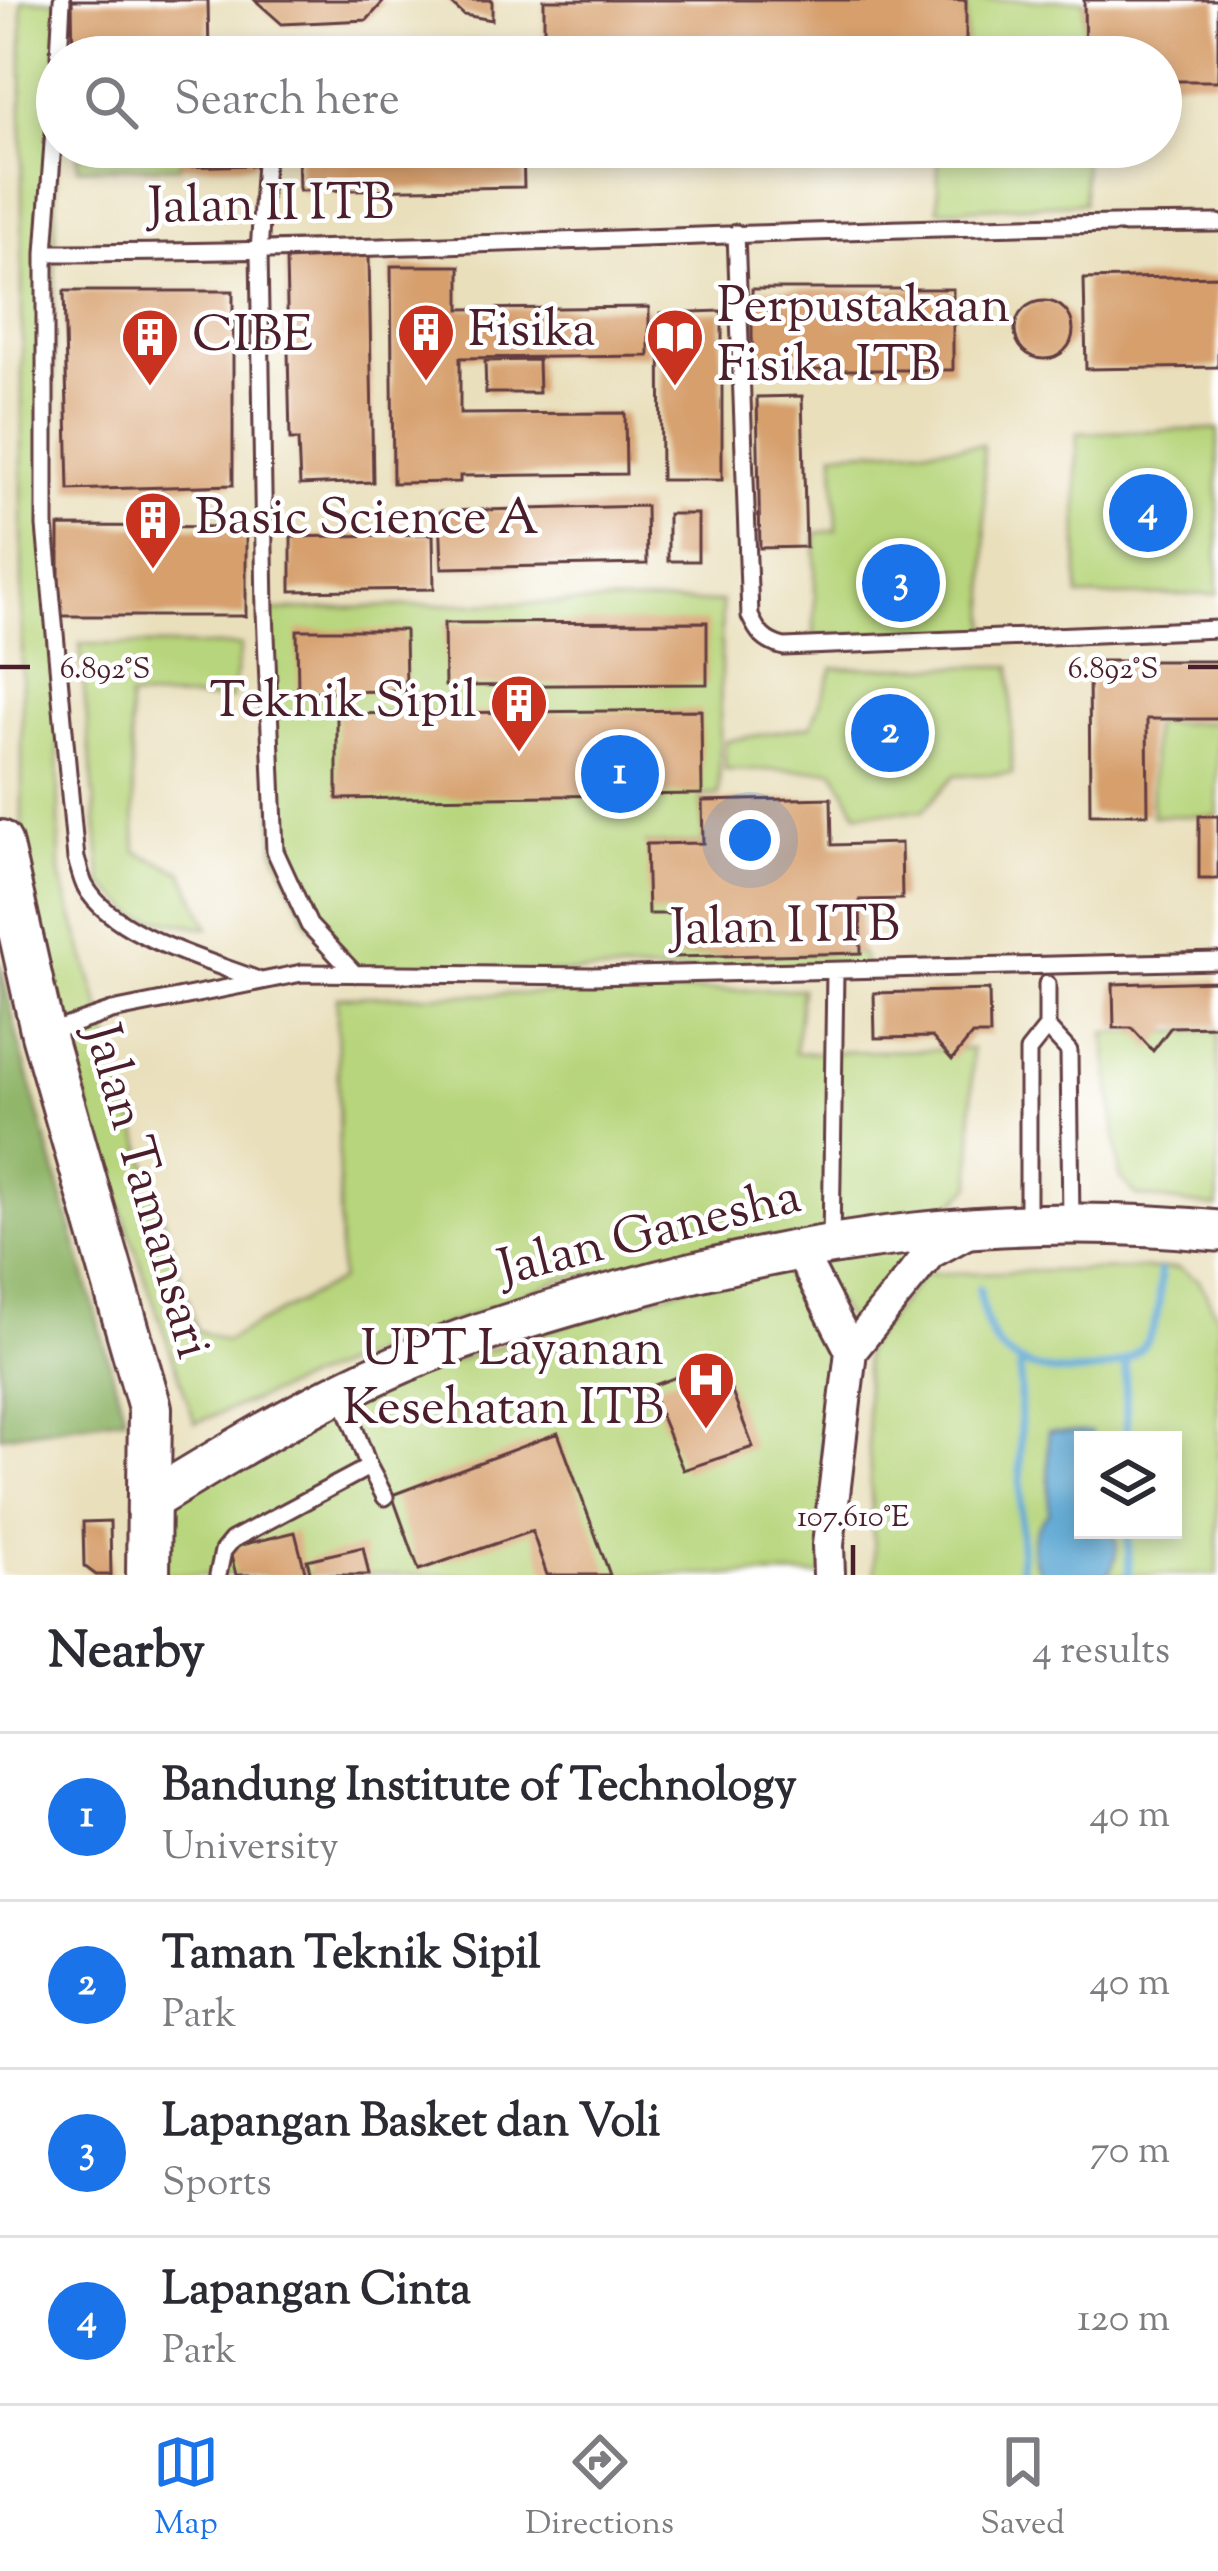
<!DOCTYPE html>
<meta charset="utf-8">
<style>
:root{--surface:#fff;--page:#f7f7f7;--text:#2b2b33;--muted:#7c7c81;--line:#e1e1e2;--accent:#1a73e8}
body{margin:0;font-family:"Sorts Mill Goudy",serif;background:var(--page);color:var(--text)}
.controls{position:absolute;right:36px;bottom:36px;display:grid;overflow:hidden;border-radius:0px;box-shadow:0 6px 18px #0003}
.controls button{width:108px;height:108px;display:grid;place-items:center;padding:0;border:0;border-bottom:3px solid var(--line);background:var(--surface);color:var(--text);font:60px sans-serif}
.you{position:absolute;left:750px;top:840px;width:42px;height:42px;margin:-30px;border:9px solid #fff;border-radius:50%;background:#1a73e8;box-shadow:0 0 0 18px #1a73e833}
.badge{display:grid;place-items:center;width:78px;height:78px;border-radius:50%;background:var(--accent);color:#fff;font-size:39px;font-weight:700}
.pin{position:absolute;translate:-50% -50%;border:6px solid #fff;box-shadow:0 3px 12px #0006}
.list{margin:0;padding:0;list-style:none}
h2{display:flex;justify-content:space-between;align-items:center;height:156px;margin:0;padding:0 48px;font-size:51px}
h2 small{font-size:39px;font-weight:400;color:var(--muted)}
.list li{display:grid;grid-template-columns:78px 1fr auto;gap:36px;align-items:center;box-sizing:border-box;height:168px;padding:0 48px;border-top:3px solid var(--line)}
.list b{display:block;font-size:45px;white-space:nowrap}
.list p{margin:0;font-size:39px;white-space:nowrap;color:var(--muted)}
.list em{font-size:39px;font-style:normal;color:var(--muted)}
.icon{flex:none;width:66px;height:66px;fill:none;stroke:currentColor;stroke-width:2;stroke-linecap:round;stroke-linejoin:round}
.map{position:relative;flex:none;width:1218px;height:1575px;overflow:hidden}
.search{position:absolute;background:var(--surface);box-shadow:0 6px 18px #0003;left:36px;right:36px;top:36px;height:132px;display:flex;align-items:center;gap:30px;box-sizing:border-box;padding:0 42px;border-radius:66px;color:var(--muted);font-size:45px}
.sheet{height:828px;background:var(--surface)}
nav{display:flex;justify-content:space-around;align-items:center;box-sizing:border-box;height:168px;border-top:3px solid var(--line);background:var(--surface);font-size:33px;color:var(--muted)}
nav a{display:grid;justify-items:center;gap:6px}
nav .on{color:var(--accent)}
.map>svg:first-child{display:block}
.green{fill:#b7d57b;stroke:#807a53;stroke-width:3;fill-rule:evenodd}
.forest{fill:#91b66b;stroke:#6e6a4b;stroke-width:3}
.water{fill:#58a5d1;stroke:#51627e;stroke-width:3}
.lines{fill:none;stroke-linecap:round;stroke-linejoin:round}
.stream{stroke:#58a5d1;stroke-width:8}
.building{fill:#d69f6c}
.service-casing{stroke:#623c41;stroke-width:21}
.minor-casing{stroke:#623c41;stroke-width:36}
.tertiary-casing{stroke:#623c41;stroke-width:45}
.secondary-casing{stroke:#623c41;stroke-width:48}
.service{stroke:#fff;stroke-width:15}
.minor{stroke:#fff;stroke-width:30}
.tertiary{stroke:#fff;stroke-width:39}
.secondary{stroke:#fff;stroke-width:42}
.ticks{fill:none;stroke:#4a1f2b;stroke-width:4.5}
.labels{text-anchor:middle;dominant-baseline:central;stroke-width:9;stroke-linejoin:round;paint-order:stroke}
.street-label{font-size:51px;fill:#4a1f2b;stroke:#fff}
.poi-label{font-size:51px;fill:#4a1f2b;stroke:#fff;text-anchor:start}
.ticks-label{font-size:30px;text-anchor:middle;fill:#4a1f2b;stroke:#fff;stroke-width:9;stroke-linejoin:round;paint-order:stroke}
</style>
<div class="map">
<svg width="1218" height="1575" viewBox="0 0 1218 1575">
<rect width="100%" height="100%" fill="#fff"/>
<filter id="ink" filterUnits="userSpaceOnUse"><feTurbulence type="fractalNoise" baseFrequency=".00833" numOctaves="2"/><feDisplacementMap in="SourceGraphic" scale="24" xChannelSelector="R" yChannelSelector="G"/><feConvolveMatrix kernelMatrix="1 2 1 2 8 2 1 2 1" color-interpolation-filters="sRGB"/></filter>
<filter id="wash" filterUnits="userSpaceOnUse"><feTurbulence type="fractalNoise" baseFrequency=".004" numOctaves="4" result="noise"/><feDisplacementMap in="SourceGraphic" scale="48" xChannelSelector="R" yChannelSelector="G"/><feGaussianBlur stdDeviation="2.7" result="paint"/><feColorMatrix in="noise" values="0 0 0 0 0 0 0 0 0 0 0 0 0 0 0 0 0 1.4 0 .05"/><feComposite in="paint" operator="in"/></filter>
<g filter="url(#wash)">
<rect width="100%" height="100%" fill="#e9dfbb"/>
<path class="green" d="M22 0H58L53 438 60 875 197 1330 225 1341 340 1280 337 997 802 989 795 1053 972 1049V1185L944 1213 559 1280 195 1423C132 1234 56 1044 22 847Z
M966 0H1084L1085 57H966Z
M78 147H179L180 167 78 168Z
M938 147H1084V203L938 210Z
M1218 429V594L1078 597 1077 433Z
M983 445 988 632 814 637 816 533 837 530 834 452Z
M722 602 719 795 701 796 703 843 646 844 673 914 674 956 861 953 867 970 355 974 309 925 275 851 265 611 456 604Z
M80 644 241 646 231 699 129 698 136 852 183 872 209 928 138 916 102 883Z
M1011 666 1012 774 955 775 923 811 857 813 834 770H725V741L811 726 833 668Z
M1152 723H1218V816H1152Z
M1218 1031V1208L1137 1196 1120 1177 1105 1033Z
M927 1243 859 1336 803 1253Z
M796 1251 842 1350 824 1575H164L148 1502 420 1372Z
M1178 1268 1199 1280 1218 1317V1575H875L864 1350 924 1274ZM1083 1440H1173V1530H1083Z"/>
<path class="forest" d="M0 962 19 1044 125 1417 0 1436Z"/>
<path class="water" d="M1048 1432H1091V1440H1083V1530H1113C1120 1544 1116 1562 1108 1575H1042C1026 1554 1030 1530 1049 1512Z"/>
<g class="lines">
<path class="stream" d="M979 1288C982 1307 987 1334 1001 1349 1030 1380 1110 1380 1139 1350 1159 1331 1161 1297 1160 1272
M1125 1361 1127 1440
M1020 1363 1021 1575
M824 1452 829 1358
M1128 1530 1129 1575"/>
</g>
<g id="blocks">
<path class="building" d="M72 0H208L209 57H73Z
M255 0H385L367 20 282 24Z
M447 0H492V20L464 15Z
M544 0H966V57H544Z
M1084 0H1218V81H1161V57H1085Z
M518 40 519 57H463V41Z
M179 147H255V165L180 167Z
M298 147H523L524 187 299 191Z
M369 256 373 482 300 485 298 440H290L286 260Z
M391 266H460V309L649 307V356L460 358V414L625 413 626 474 460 476V482L393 483Z
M1218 276V367L1086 369 1084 279Z
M752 289H953V370H752Z
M64 291H233V485L69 490Z
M1015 330a29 29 0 1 1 58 0a29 29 0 1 1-58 0Z
M722 311V480H661L660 313Z
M538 360 539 393H486L485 361Z
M802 396 806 547 760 548 757 397Z
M646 506 647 564 442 568 440 511Z
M668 514H698V561H668Z
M59 526 246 527V616H59Z
M433 534 434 589 291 591V537Z
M707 622V684L445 686 444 623Z
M297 630H405L406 691 298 692Z
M1089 661H1218V719H1147L1148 814H1090Z
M701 710 702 794 337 799V714Z
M831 798 832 845 901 843 902 899 860 900 861 953 674 957 673 914H648L646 844 703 843 702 801Z
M1199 816H1218V879H1199Z
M1218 981V1026L1171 1027 1153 1051 1132 1028H1114L1113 984Z
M989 990 990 1035H972L952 1060 932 1037 875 1038 874 993Z
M720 1361 753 1447 683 1470 649 1387Z
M558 1433 610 1575H547L532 1531 419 1570 392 1495Z
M110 1521 111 1575H96L84 1566 83 1522Z
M295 1532 306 1575H236L229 1548Z
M363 1547 369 1575H311L307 1560Z"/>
</g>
</g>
<g filter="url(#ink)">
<use href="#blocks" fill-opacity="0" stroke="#623c41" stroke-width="3"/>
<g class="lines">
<defs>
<path id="service" d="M59 57 62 0
M57 88 45 253V526L76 859C79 867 81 878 85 886 113 936 207 960 258 980
M266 147 259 252 265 611 275 851 309 925 355 974
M736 233 750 616C758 633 764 642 784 647L1218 629
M45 253C436 252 827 225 1218 223
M1047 1027 1069 1051 1071 1222
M47 1033 112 1011 302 973 593 976 1218 961
M1028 1222V1051L1047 1027V984
M831 1244 835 971
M369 1467 385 1497
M218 1575 223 1551 232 1540 369 1467 342 1396"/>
<path id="minor" d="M798 1248 851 1351
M829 1575 828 1545 851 1351 930 1253 965 1234"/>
<path id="tertiary" d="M148 1502C234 1449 324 1395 419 1356 483 1330 551 1311 617 1292 816 1237 1012 1210 1218 1231"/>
<path id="secondary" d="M0 842 43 1034 150 1408 148 1575"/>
</defs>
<use href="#service" class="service-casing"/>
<use href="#minor" class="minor-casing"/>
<use href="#tertiary" class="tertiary-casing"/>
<use href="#secondary" class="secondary-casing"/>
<use href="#service" class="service"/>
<use href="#minor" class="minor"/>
<use href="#tertiary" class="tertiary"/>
<use href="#secondary" class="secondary"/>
</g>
</g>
<path class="ticks" d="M0 667H30M1188 667H1218M853 1545V1575"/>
<defs>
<symbol id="building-pin" viewBox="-11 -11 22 30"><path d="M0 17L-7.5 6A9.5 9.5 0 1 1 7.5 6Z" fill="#c8321e" stroke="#fff"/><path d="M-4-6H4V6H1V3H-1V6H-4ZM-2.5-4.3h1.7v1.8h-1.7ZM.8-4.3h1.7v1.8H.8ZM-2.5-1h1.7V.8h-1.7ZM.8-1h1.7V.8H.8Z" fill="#fff"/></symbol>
<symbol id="library-pin" viewBox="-11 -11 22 30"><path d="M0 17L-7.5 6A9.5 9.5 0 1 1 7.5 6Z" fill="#c8321e" stroke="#fff"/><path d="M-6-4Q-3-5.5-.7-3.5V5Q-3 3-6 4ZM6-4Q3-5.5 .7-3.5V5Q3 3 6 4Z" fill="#fff"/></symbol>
<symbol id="hospital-pin" viewBox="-11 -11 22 30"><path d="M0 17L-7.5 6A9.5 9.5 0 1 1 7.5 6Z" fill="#c8321e" stroke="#fff"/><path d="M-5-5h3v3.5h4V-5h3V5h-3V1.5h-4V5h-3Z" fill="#fff"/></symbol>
</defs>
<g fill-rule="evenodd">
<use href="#building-pin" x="393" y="299" width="66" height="90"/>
<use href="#building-pin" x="117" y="304" width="66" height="90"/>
<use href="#library-pin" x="642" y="304" width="66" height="90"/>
<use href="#building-pin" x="120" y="487" width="66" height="90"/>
<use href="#building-pin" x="486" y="670" width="66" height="90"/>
<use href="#hospital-pin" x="673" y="1347" width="66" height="90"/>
</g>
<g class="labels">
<g class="street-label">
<text transform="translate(271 207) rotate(-1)">Jalan II ITB</text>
<text transform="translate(785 929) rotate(-1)">Jalan I ITB</text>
<text transform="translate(145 1192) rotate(74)">Jalan Tamansari</text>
<text transform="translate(650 1235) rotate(-14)">Jalan Ganesha</text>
</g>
<g class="poi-label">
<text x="717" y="308">Perpustakaan<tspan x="717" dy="59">Fisika ITB</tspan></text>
<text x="468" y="332">Fisika</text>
<text x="192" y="337">CIBE</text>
<text x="195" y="520">Basic Science A</text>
<text x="477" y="703" text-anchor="end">Teknik Sipil</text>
<text x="664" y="1351" text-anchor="end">UPT Layanan<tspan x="664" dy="59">Kesehatan ITB</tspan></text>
</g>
</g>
<g class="ticks-label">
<text x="105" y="678">6.892°S</text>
<text x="1113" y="678">6.892°S</text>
<text x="853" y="1526">107.610°E</text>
</g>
</svg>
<div class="controls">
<button><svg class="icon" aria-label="layers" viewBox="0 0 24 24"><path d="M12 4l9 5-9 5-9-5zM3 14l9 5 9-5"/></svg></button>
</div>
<div class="you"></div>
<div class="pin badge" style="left:620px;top:774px">1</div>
<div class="pin badge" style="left:890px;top:733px">2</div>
<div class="pin badge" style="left:901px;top:583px">3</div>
<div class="pin badge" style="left:1148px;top:513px">4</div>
<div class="search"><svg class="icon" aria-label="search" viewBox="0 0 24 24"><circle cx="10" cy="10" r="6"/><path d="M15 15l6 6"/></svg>Search here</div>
</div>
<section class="sheet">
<h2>Nearby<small>4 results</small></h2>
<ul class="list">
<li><span class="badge">1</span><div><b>Bandung Institute of Technology</b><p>University</p></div><em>40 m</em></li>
<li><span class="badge">2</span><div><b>Taman Teknik Sipil</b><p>Park</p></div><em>40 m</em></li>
<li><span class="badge">3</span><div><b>Lapangan Basket dan Voli</b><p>Sports</p></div><em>70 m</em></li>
<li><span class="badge">4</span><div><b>Lapangan Cinta</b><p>Park</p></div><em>120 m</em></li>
</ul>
</section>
<nav>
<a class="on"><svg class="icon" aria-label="map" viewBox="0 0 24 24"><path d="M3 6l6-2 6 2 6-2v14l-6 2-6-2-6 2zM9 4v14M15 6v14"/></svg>Map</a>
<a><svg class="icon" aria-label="directions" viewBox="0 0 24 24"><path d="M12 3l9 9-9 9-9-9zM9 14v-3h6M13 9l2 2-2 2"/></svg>Directions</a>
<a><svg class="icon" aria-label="saved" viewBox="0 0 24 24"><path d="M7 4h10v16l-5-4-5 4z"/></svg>Saved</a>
</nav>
